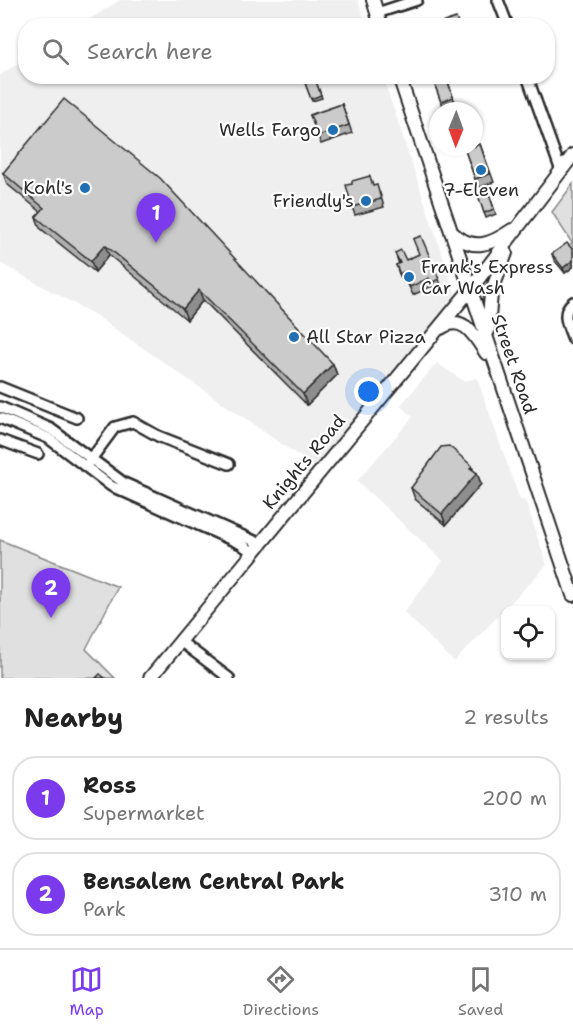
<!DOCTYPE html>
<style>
:root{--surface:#fff;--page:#f6f6f6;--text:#222;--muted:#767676;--line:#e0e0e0;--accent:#7c3aed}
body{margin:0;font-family:"Shantell Sans",sans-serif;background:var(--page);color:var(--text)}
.controls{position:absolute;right:18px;bottom:18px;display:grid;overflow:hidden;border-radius:12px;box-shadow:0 2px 4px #0004}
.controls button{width:54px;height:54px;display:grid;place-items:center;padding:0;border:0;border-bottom:2px solid var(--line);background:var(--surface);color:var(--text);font:30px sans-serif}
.compass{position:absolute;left:429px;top:102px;width:54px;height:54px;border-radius:50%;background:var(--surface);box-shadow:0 2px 4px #0004;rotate:181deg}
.you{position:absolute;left:369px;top:392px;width:21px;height:21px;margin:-15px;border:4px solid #fff;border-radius:50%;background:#1a73e8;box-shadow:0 0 0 9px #1a73e833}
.badge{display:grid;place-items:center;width:39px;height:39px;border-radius:50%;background:var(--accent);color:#fff;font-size:20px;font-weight:700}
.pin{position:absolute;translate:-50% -50px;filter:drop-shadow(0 2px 3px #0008)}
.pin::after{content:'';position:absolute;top:32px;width:21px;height:18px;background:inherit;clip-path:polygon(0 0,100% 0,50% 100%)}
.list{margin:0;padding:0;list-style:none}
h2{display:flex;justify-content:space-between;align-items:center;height:78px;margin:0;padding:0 24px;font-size:26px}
h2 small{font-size:20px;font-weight:400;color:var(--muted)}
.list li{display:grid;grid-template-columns:39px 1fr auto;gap:18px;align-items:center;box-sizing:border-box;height:84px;margin:0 12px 12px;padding:0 12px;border:2px solid var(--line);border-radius:24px}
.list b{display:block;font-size:22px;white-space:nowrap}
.list p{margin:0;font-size:20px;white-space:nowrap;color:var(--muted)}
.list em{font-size:20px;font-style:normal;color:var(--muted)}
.icon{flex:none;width:33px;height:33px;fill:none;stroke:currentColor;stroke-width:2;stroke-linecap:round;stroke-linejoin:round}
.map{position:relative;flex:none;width:573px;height:678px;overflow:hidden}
.search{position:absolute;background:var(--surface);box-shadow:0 2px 4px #0004;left:18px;right:18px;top:18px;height:66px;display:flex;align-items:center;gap:15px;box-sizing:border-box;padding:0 21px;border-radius:24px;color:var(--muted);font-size:22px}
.sheet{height:270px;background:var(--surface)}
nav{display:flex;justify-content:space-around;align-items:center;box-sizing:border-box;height:84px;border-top:2px solid var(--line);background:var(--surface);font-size:16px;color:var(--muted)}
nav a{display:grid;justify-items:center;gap:3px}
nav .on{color:var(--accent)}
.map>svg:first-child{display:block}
.built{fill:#efefef}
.green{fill:#e0e0e0;stroke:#868686;stroke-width:1.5}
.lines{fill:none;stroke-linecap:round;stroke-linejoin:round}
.minor-casing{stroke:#2b2b2b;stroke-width:14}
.major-casing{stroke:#2b2b2b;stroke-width:16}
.minor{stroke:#fff;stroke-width:9}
.major{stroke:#fff;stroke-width:12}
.wall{fill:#afafaf;stroke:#2b2b2b;stroke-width:1.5}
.shaded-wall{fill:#8e8e8e;stroke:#2b2b2b;stroke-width:1.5}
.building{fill:#cbcbcb;stroke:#2b2b2b;stroke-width:1.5}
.poi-dot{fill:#1f6fb2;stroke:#fff;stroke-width:2}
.labels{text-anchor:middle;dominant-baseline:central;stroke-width:4.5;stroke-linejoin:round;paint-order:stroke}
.poi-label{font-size:18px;fill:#2b2b2b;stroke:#fff;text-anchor:end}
.street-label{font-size:18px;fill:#2b2b2b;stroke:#fff}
</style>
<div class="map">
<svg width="573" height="678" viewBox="0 0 573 678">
<rect width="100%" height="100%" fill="#fff"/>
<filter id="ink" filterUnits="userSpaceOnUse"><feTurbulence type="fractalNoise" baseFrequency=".0167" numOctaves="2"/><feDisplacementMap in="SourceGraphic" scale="12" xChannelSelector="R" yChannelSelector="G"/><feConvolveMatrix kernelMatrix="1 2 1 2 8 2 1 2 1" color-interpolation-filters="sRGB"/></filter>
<g filter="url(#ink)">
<path class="built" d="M120 0H358L366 25 79 26Z
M25 59 26 76 383 77 456 296 315 467 95 315 0 263V75Z
M437 363 464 381 477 378 520 500H525L547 565 454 662 404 612 443 561 357 481 413 417 400 406Z"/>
<path class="green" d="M573 184V253H557L572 243 552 212Z
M0 540 118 587 86 649 115 678H0Z"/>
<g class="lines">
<defs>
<path id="minor" d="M498 0 508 26
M377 13 417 0
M527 76 561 171
M573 302C560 312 568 326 573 339
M0 387 77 418
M0 407 51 429 124 483 259 543
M0 418 48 438 111 486 241 544 252 552
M0 440 38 454
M89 462 115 427 133 422 158 436 229 464
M180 641 229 678"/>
<path id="major" d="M373 0 381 26
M399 76 573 595
M451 232C473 252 490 245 512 230
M441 328C463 312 476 338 486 353
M488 331 491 293 506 253
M150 678 470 290 573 155"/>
</defs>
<use href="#minor" class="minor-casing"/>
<use href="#major" class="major-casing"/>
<use href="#minor" class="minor"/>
<use href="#major" class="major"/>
</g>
<path class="wall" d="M446 76 456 105 444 110 433 80Z
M315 79 322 98 312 101 305 83Z
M342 104 352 133 321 144 310 115Z
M480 144 494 182 478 188 465 150Z
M3 173 333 364 337 375 307 405 203 300 187 320 109 255 95 272 40 228 36 217 41 212 7 184Z
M373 186 380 193 384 207 355 215 352 207Z
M488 191 496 214 486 218 478 195Z
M573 250V267L565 273 554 260 552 254Z
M395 253 439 279 442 288 434 291 432 286 413 295 406 280 403 282 399 274 396 265 399 264Z
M474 471 477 473 481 484 446 525 415 499 411 488Z"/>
<path class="shaded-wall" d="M105 245 109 255 95 272 91 261Z
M573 260V267L565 273 563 268Z
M199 290 203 300 187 320 183 309Z
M333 364 337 375 307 405 303 394Z
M472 466 475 475 477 473 481 484 446 525 442 514Z"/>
<path class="building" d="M456 18 459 26H432Z
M329 20 331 26H315V25Z
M444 76H446L453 97 441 102 433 80Z
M315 79 321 95 311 99 305 83Z
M64 99 160 178 333 364 303 394 199 290 183 309 105 245 91 261 36 217 44 208 3 173Z
M342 104 349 125 318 136 310 115Z
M480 144 490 174 475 179 465 150Z
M370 176 373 186 377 185 381 199 352 207 346 185 352 184V181Z
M488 191 494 209 484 213 478 195Z
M421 236 439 279 431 283 429 278 410 287 403 272 400 274 396 265 400 263 395 253 401 250 406 260 419 254 413 239Z
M567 243 573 250V260L563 268 552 254Z
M449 446 472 466 470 468 477 473 442 514 411 488 441 447Z
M100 674 105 678H96Z"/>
</g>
<g class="poi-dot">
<circle cx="333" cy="130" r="6"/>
<circle cx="481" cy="170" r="6"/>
<circle cx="85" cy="188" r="6"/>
<circle cx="366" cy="201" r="6"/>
<circle cx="409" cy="277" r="6"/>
<circle cx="294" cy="337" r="6"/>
</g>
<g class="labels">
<g class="poi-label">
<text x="321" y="130">Wells Fargo</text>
<text x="73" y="188">Kohl's</text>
<text x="481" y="190" text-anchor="middle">7-Eleven</text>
<text x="354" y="201">Friendly's</text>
<text x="421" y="267" text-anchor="start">Frank's Express<tspan x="421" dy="21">Car Wash</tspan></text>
<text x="306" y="337" text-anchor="start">All Star Pizza</text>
</g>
<g class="street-label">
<text transform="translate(514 364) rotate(71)">Street Road</text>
<text transform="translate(304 462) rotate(-50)">Knights Road</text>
</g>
</g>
</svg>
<div class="controls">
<button><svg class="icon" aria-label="locate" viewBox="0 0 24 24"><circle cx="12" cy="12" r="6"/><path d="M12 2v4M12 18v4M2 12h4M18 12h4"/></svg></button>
</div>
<svg class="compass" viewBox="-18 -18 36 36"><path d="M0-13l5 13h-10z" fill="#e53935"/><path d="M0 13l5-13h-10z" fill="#767676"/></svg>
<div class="you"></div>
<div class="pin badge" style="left:156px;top:243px">1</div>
<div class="pin badge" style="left:51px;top:618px">2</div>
<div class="search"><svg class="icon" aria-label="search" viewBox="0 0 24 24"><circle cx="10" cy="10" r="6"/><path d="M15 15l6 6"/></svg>Search here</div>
</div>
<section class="sheet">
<h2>Nearby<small>2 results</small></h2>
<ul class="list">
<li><span class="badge">1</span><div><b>Ross</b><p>Supermarket</p></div><em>200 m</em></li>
<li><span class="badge">2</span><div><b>Bensalem Central Park</b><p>Park</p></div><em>310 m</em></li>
</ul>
</section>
<nav>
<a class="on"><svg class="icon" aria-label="map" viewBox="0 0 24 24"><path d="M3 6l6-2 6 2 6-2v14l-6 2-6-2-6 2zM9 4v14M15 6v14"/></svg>Map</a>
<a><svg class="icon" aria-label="directions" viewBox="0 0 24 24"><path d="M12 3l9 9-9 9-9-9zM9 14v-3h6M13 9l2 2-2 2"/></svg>Directions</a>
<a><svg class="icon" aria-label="saved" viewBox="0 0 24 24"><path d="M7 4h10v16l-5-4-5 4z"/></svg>Saved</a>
</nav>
